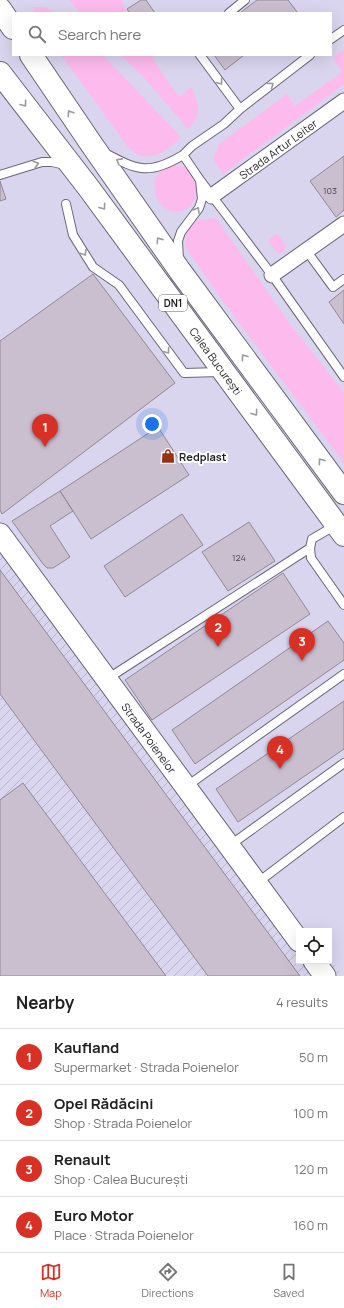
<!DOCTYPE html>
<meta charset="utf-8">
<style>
:root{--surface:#fff;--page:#f6f6f6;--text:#222;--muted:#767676;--line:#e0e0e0;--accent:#d93025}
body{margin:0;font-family:Manrope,sans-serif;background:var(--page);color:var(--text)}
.controls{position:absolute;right:12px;bottom:12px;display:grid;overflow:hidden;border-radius:0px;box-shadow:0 4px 16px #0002}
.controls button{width:36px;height:36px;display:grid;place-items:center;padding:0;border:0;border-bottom:1px solid var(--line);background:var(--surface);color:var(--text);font:20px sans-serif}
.you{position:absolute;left:152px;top:424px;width:14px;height:14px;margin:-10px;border:3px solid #fff;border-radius:50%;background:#1a73e8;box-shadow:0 0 0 6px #1a73e833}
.badge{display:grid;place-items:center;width:26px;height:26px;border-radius:50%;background:var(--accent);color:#fff;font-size:13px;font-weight:700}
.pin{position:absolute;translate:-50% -33px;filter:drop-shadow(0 1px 2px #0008)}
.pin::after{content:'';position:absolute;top:21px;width:14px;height:12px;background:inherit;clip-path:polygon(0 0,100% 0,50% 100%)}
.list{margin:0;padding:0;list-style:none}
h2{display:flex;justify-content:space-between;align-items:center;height:52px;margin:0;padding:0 16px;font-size:17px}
h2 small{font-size:13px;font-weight:400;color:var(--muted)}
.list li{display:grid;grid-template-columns:26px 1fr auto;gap:12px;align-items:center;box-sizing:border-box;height:56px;padding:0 16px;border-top:1px solid var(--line)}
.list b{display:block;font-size:15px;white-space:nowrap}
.list p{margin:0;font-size:13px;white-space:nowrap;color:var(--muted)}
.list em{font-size:13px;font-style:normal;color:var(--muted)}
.icon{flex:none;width:22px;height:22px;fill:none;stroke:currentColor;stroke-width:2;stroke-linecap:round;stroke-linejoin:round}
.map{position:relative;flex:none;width:344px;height:976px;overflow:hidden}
.search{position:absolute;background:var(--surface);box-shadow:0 4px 16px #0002;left:12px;right:12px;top:12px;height:44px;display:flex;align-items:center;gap:10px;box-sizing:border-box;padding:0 14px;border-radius:0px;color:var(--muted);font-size:15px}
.sheet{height:276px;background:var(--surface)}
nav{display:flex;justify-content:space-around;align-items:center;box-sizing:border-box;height:56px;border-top:1px solid var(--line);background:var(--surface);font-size:11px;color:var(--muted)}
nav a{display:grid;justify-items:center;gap:2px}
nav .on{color:var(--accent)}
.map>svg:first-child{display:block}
.built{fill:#dad5ee;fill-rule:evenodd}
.industrial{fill:url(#industrial-furrows)}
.grass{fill:#fdbaed}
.building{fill:#cabfcf;stroke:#928897}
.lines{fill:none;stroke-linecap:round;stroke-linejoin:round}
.lane-casing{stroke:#6a6676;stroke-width:10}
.street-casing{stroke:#6a6676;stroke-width:17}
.secondary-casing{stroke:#6a6676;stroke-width:23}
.primary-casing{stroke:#6a6676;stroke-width:24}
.lane{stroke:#fff;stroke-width:8}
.street{stroke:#fff;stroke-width:15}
.secondary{stroke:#fff;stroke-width:21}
.primary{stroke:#fff;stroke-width:22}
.oneway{stroke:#9b9a9d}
.labels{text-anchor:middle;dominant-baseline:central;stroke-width:4;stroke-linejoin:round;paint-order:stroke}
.number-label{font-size:9px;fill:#4a4750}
.shield{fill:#fff;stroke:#636266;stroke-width:1}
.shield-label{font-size:10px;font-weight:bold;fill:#201f25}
.street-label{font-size:11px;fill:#201f25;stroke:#fff}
.poi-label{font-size:11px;font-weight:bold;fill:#201f25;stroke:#fff;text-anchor:start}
</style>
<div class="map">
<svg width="344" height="976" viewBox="0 0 344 976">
<defs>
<pattern id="industrial-furrows" width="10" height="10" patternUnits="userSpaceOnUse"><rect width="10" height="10" fill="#dad5ee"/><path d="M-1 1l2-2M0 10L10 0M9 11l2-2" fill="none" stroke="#bbb6cc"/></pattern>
</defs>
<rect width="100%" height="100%" fill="#e6e2f5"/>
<path class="built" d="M0 0H344V976L329 958V931H306L204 808 0 546ZM13 13H331V55H13Z"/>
<path class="industrial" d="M0 546 204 808 306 931H299V961H329V958L344 976H0Z"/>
<path class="grass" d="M69 0H122L123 5 129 13H80Z
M32 7H45L59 13H34Z
M343 50 344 52V84L223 174 213 159 219 144 287 94 295 106 342 72 333 58Z
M61 55H103L181 137C170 148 158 159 141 156 137 155 132 150 128 147Z
M121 55H155L152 58 179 97 191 87C200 104 202 115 188 129L147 81Z
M178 165C191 168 200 179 198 192 197 199 192 206 186 209 158 223 142 176 166 167 170 165 174 166 178 165Z
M216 218 287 320 344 393V463L233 315 185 247 187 229 198 220Z
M277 233 285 244V250L283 253 278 254 268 240Z"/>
<path class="building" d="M141 0H146L155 13H130L127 9Z
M257 0H288L298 13H240Z
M214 55H244L225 70Z
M344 156V210L336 217 310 181Z
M0 181 6 199 0 201Z
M93 274 175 383 2 514 0 510V341Z
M344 290V324L329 302Z
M158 427 189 475 91 539 60 491Z
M60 491 73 511 50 526 70 557 53 568H47L43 564 12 521Z
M182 514 203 545 125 597 104 566Z
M249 522 275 561 228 591 202 552Z
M0 570 300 976H208L0 694Z
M283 573 310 614 152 720 125 680Z
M328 621 344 643V660L195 764 172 730Z
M344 701V749L238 822 216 789Z
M23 783 166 976H0V800Z"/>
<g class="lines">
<defs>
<path id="lane" d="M229 13 245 0
M331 39 344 30
M200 55 240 109
M105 153C138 171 150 175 183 155L200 180 202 199 199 208 181 232 178 241 179 260
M183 155 192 146 224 124 240 109 310 55
M0 175 42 162H52L65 165
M200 180 272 275 344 377
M66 204 73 235 93 267 119 285 184 373 220 372
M306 250 333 287 344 279
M336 525 312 539 310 548 311 558 344 605
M107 679 310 548
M187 786 344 674
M229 846 344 763
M257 883 344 817"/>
<path id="street" d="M212 196 344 101
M272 275 344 224"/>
<path id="secondary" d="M0 534 299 941
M314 961 325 976"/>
<path id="primary" d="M0 9 13 28
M31 55 92 145 180 271 344 493
M0 73 88 187 344 535"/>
</defs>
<use href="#lane" class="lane-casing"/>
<use href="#street" class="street-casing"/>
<use href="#secondary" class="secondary-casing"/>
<use href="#primary" class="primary-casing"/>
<use href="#lane" class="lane"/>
<use href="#street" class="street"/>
<use href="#secondary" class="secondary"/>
<use href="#primary" class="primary"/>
</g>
<defs><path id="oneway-chevron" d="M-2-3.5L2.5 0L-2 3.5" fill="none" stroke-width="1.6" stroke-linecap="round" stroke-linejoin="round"/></defs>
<g class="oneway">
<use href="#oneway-chevron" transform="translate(220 82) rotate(53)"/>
<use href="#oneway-chevron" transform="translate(271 85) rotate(-37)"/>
<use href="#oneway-chevron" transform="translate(24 104) rotate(53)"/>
<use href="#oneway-chevron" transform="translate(70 113) rotate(-124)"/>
<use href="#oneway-chevron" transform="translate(119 161) rotate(-152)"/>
<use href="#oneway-chevron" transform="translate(36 164) rotate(-17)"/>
<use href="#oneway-chevron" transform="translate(103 207) rotate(54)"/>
<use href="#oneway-chevron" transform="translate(197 210) rotate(-60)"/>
<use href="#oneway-chevron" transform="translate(159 240) rotate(-125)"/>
<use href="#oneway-chevron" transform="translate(84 253) rotate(58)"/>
<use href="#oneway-chevron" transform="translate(167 351) rotate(54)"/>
<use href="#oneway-chevron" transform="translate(244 357) rotate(-126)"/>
<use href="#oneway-chevron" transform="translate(255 413) rotate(54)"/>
<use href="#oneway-chevron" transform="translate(321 461) rotate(-126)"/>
</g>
<defs>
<symbol id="shop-bare" viewBox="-9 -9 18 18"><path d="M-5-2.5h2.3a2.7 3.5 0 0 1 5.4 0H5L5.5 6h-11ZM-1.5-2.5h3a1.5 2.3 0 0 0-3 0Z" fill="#993215" stroke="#fff" stroke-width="2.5" paint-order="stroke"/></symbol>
</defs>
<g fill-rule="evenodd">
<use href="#shop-bare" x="158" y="446" width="20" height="20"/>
</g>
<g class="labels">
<g class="number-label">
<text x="330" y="190">103</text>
<text x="239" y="557">124</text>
</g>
<rect class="shield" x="159" y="295" width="28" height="16" rx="3"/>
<g class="shield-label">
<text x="173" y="303">DN1</text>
</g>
<g class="street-label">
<text transform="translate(278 149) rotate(-36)">Strada Artur Leiter</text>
<text transform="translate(216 361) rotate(54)">Calea București</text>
<text transform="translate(149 738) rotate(54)">Strada Poienelor</text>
</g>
<g class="poi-label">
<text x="179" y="456">Redplast</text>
</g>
</g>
</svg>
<div class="controls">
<button><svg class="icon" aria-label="locate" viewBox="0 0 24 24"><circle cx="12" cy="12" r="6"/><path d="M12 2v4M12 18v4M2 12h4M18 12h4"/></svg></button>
</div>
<div class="you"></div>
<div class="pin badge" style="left:45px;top:447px">1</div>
<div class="pin badge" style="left:218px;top:647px">2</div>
<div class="pin badge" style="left:302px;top:661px">3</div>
<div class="pin badge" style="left:280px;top:769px">4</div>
<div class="search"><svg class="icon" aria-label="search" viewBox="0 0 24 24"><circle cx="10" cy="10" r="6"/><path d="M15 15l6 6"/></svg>Search here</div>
</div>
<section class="sheet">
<h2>Nearby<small>4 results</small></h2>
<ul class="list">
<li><span class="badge">1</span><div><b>Kaufland</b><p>Supermarket · Strada Poienelor</p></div><em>50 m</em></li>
<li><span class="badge">2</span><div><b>Opel Rădăcini</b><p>Shop · Strada Poienelor</p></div><em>100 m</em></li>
<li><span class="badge">3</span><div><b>Renault</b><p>Shop · Calea București</p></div><em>120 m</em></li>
<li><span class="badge">4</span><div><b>Euro Motor</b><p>Place · Strada Poienelor</p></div><em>160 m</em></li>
</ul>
</section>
<nav>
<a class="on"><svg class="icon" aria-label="map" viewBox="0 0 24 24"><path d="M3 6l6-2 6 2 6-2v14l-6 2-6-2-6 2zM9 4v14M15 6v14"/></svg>Map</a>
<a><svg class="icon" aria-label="directions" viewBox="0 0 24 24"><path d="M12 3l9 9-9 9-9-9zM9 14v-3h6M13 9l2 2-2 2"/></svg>Directions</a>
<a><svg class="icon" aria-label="saved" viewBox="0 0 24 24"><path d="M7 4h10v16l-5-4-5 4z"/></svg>Saved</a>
</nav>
